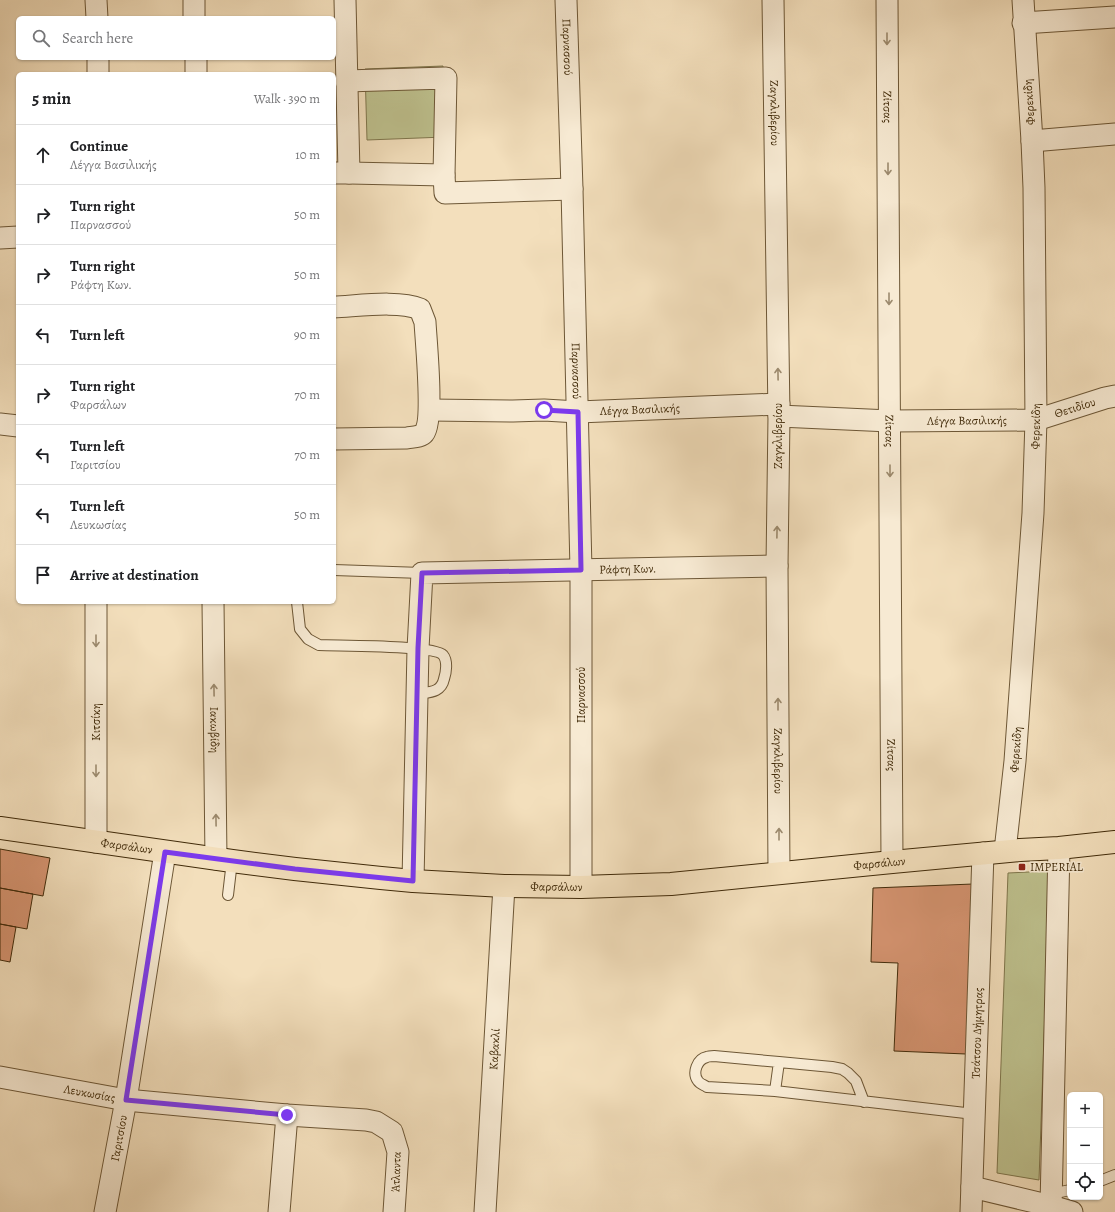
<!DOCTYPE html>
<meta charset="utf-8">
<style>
:root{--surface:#fff;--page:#f6f6f6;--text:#202124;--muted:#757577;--line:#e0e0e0}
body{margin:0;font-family:Alegreya,serif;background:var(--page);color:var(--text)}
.controls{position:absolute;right:12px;bottom:12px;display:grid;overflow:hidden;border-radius:6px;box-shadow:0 1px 3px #0004}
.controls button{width:36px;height:36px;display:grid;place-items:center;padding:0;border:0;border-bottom:1px solid var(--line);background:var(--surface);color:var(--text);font:20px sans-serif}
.stop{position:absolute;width:12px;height:12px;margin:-9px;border:3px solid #7c3aed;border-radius:50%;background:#fff}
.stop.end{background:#7c3aed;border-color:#fff;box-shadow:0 1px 4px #0008}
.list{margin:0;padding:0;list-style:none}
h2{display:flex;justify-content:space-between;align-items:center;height:52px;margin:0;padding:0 16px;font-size:17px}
h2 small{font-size:13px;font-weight:400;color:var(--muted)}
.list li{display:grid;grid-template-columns:26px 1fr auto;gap:12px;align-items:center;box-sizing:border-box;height:60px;padding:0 16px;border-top:1px solid var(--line)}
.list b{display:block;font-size:15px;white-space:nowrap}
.list p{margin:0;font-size:13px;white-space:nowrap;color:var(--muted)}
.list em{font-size:13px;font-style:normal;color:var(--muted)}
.icon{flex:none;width:22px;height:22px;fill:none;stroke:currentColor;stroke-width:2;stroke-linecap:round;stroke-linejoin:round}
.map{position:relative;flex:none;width:1115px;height:1212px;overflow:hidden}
.search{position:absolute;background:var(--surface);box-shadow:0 1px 3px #0004;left:16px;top:16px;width:320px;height:44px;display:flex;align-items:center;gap:10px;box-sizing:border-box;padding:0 14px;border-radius:6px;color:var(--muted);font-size:15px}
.panel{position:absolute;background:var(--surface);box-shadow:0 1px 3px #0004;left:16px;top:72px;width:320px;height:532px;border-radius:6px}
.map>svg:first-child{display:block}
.green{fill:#bec18e;stroke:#7f764c}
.building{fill:#d69471;stroke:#402a09}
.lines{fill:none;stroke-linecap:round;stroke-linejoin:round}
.lane-casing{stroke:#6d5736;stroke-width:12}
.street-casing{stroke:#6d5736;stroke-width:23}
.primary-casing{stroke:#402a09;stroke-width:24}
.lane{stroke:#f7ead3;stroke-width:10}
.street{stroke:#f7ead3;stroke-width:21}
.primary{stroke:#f3dfbc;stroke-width:22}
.oneway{stroke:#9c8a6e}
.route{stroke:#7c3aed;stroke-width:5}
.poi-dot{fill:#8f2418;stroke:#f7ead3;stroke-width:1.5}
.labels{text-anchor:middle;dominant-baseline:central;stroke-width:3;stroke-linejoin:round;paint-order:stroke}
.street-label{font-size:12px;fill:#402a09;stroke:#f7ead3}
.poi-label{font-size:12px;fill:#402a09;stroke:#f7ead3;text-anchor:start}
</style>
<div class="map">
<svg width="1115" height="1212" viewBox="0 0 1115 1212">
<rect width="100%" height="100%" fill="#f3dfbc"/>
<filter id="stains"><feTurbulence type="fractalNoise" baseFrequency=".005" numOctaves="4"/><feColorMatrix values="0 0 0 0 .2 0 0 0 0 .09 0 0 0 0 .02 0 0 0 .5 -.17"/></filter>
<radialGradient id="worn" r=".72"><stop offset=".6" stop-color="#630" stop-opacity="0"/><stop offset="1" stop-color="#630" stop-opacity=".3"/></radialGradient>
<path class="green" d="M443 66 445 137 367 140 365 69Z
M1050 871 1039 1180 997 1173 1008 873Z"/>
<path class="building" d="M0 849 50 858 43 896 0 888Z
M973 884 966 1054 894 1051 898 963 871 962 873 888Z
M0 888 33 894 27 929 0 924Z
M0 924 16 927 10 962 0 960Z"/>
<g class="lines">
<defs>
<path id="lane" d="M334 570 422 573
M297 602 300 629 308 639 319 645C338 646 434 645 443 655 448 661 446 673 444 679 441 693 429 692 417 694
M228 895 232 861
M779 1062 714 1056C711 1056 709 1056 707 1057 697 1059 692 1073 698 1081 700 1084 704 1085 707 1087L775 1091 974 1114
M775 1091 779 1062 832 1067 842 1069 848 1073 856 1081 864 1102
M1100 1181 1115 1175
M1051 1194 1070 1190"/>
<g id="street">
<path d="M96 0 97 18"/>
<path d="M194 0V18"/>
<path d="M345 0 349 173"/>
<path id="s1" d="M566 0 572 189 581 570V887"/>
<path id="s2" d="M773 0 779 416 777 566 779 873"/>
<path id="s3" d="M887 0 892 862"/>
<path d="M1023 23 1115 17"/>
<path d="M98 58V74"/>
<path d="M196 58V74"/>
<path d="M346 81 446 78 444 175 445 193 572 189"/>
<path d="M1032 141 1115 134"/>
<path d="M335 173H349L444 175"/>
<path d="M0 238 18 237"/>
<path d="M334 307C358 306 399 300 420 309L425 322C426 341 434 421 424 433 421 437 413 437 407 438L334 439"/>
<path id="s4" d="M430 410 513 411 544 410 578 412 779 404"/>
<path id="s5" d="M779 416 890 421 1036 420 1105 398 1115 396"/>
<path d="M0 424 18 426"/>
<path d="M96 602V842"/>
<path id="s6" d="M213 602 216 859"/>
<path id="s7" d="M1005 851 1015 761 1033 513 1036 420 1034 188 1032 141 1023 0"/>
<path id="s8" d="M413 881 418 649 422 573 777 566"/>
<path id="s9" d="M0 1077 126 1100 287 1115 366 1120 376 1122 392 1132 398 1152 394 1212"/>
<path d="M972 1187 1051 1206 1072 1212"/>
<path d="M1051 1206 1059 848"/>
<path id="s10" d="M105 1212 126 1100 165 852"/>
<path d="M279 1212 287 1115"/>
<path id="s11" d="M485 1212 504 886"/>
<path id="s12" d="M971 1212 983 853"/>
</g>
<g id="primary">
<path id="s13" d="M0 828 232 861 295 869 381 878 413 881 504 886 581 887 671 884 892 862 1020 850 1059 848 1115 842"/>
</g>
</defs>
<use href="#lane" class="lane-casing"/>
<use href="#street" class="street-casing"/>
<use href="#primary" class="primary-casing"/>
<use href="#lane" class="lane"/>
<use href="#street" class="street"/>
<use href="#primary" class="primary"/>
</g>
<defs><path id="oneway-shaft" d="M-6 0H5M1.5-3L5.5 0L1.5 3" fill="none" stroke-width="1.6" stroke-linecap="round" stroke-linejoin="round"/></defs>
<g class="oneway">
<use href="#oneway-shaft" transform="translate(887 39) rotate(90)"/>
<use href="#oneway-shaft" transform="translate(888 169) rotate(90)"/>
<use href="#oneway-shaft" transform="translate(889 299) rotate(90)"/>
<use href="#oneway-shaft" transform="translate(778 374) rotate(-91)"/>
<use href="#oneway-shaft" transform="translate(890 471) rotate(90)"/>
<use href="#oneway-shaft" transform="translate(777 532) rotate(-89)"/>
<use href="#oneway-shaft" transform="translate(96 641) rotate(90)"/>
<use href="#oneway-shaft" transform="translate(214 690) rotate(-91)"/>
<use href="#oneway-shaft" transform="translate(778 704) rotate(-90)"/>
<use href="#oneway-shaft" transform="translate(96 771) rotate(90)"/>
<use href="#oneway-shaft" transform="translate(216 820) rotate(-91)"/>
<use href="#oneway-shaft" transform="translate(779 834) rotate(-90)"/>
</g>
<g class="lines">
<path class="route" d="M287 1115 126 1100 165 852 295 869 413 881 418 648 422 573 581 570 578 412 544 410"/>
</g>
<rect class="poi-dot" x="1018" y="863" width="8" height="8" rx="2"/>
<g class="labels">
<g class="street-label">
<text stroke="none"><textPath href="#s1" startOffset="47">Παρνασσού</textPath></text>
<text transform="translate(1029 102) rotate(-94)">Φερεκίδη</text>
<text stroke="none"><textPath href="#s3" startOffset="107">Ζίτσας</textPath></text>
<text stroke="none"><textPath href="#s2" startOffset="113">Ζαγκλιβερίου</textPath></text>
<text stroke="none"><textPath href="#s1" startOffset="371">Παρνασσού</textPath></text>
<text stroke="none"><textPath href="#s5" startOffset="298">Θετιδίου</textPath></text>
<text stroke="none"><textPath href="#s4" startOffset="210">Λέγγα Βασιλικής</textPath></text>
<text stroke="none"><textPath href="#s5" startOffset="188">Λέγγα Βασιλικής</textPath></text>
<text stroke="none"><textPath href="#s7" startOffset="426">Φερεκίδη</textPath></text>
<text stroke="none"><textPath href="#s3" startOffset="431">Ζίτσας</textPath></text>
<text transform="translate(778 436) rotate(-90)">Ζαγκλιβερίου</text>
<text stroke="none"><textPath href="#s8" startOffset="514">Ράφτη Κων.</textPath></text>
<text transform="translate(581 695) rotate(-90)">Παρνασσού</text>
<text transform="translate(96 722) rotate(-90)">Κιτσίκη</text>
<text stroke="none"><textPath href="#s6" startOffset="128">Ιακωβίδη</textPath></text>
<text stroke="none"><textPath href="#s7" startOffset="102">Φερεκίδη</textPath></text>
<text stroke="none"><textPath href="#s3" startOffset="755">Ζίτσας</textPath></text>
<text stroke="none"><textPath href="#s2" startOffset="761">Ζαγκλιβερίου</textPath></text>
<text stroke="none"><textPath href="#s13" startOffset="128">Φαρσάλων</textPath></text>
<text stroke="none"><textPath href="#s13" startOffset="884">Φαρσάλων</textPath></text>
<text stroke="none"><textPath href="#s13" startOffset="560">Φαρσάλων</textPath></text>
<text stroke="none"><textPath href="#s12" startOffset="179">Τσάτσου Δήμητρας</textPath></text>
<text stroke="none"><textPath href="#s11" startOffset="163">Καβακλί</textPath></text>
<text stroke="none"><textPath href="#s9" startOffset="91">Λευκωσίας</textPath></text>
<text stroke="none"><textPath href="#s10" startOffset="75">Γαριτσίου</textPath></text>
<text transform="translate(396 1172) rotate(-88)">Άτλαντα</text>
</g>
<g class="poi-label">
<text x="1030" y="867">IMPERIAL</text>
</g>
</g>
<rect width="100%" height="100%" filter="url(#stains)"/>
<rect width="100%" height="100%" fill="url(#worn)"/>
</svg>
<div class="controls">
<button>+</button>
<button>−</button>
<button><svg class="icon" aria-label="locate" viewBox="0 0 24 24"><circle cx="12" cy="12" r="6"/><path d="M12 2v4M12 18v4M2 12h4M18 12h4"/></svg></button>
</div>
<div class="stop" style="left:544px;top:410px"></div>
<div class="stop end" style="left:287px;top:1115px"></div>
<div class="search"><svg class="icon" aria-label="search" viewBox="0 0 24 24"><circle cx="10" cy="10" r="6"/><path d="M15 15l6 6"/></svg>Search here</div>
<section class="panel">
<h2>5 min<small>Walk · 390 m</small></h2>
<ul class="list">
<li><svg class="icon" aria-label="ahead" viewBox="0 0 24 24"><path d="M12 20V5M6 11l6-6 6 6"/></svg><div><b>Continue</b><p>Λέγγα Βασιλικής</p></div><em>10 m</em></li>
<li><svg class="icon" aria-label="right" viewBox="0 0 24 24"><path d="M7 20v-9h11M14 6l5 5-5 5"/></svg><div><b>Turn right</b><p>Παρνασσού</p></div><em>50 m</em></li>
<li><svg class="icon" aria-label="right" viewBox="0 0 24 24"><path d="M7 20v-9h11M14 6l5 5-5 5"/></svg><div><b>Turn right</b><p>Ράφτη Κων.</p></div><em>50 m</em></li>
<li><svg class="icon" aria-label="left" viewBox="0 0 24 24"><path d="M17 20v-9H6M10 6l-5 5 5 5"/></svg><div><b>Turn left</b></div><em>90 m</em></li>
<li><svg class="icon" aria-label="right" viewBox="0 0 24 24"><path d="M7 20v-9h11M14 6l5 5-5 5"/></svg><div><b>Turn right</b><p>Φαρσάλων</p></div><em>70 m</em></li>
<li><svg class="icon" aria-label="left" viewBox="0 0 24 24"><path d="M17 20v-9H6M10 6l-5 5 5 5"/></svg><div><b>Turn left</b><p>Γαριτσίου</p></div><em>70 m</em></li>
<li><svg class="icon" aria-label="left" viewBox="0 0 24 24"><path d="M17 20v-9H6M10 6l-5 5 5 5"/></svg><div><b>Turn left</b><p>Λευκωσίας</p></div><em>50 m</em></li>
<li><svg class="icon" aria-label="arrive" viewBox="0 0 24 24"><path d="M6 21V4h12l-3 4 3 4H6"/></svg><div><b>Arrive at destination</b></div></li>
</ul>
</section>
</div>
